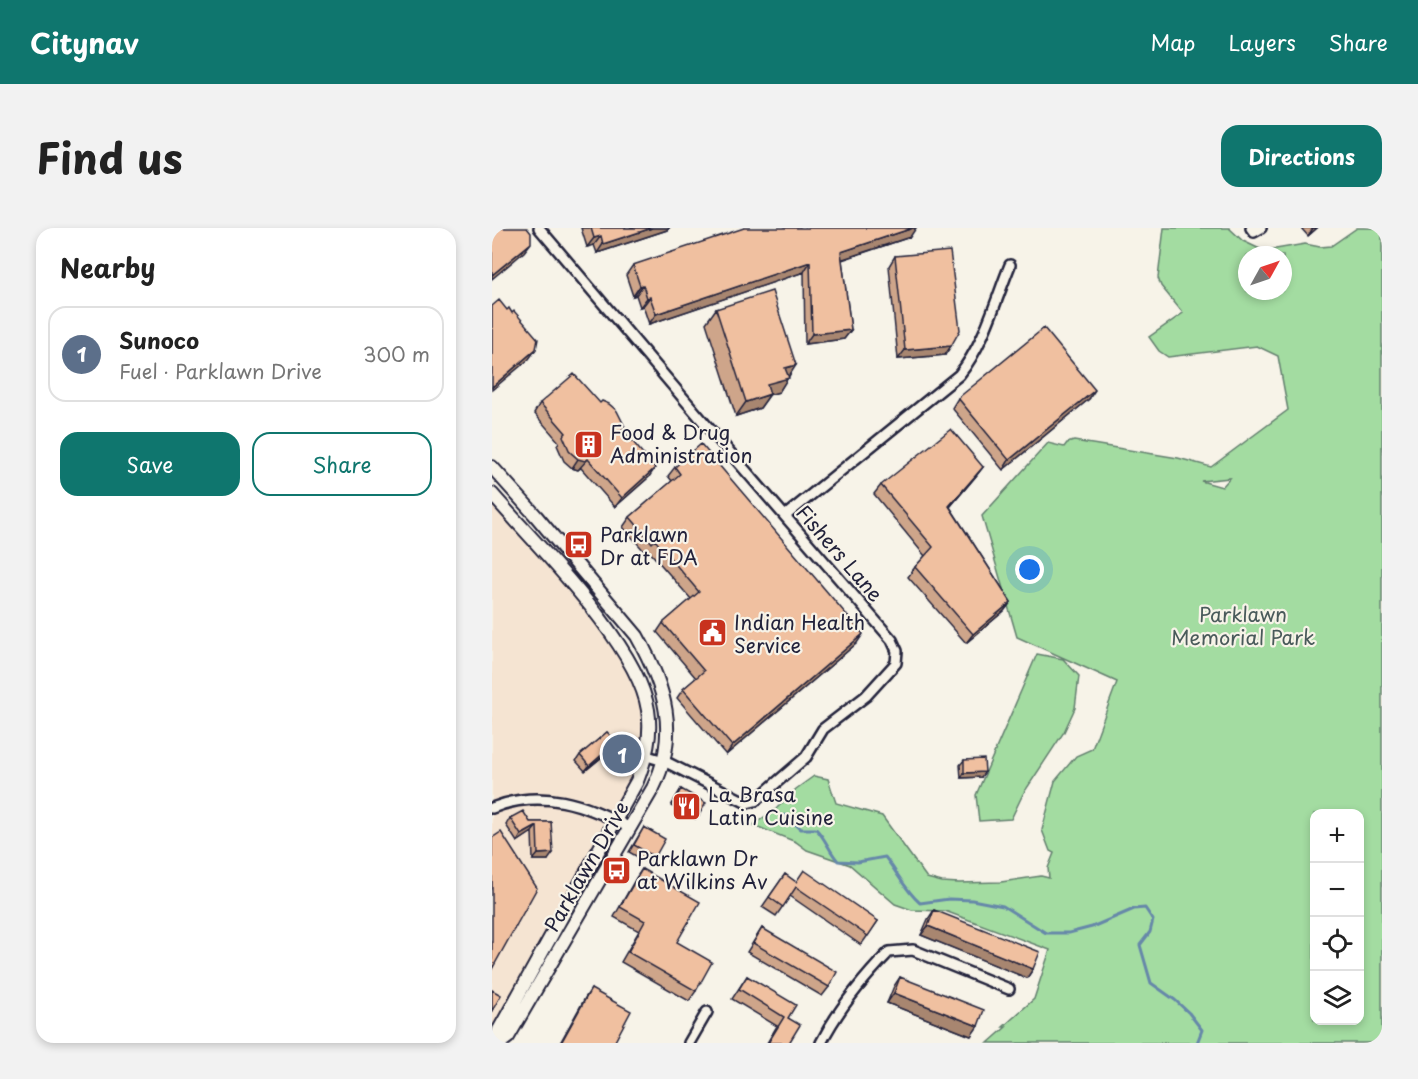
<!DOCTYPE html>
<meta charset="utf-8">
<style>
:root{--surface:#fff;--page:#f2f2f2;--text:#222;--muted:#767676;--line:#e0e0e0;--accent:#0f766e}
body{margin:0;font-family:"Playpen Sans",sans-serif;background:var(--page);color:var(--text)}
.controls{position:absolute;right:18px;bottom:18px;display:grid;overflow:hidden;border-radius:12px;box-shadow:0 3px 9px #0003}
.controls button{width:54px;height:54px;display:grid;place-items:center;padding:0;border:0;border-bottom:2px solid var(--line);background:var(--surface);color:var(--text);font:30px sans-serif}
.compass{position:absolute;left:746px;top:18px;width:54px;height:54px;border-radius:50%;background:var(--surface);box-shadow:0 3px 9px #0003;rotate:50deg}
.you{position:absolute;left:538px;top:342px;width:21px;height:21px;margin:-15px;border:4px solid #fff;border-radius:50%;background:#1a73e8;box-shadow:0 0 0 9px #1a73e833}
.badge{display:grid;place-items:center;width:39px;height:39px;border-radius:50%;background:var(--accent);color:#fff;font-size:20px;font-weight:700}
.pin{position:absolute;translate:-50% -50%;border:3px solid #fff;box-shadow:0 2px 6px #0006}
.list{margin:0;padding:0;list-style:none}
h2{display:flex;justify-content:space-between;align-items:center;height:78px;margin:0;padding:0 24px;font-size:26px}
h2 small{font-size:20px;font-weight:400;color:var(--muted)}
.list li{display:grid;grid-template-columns:39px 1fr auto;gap:18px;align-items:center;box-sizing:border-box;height:96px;margin:0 12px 12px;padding:0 12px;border:2px solid var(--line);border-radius:18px}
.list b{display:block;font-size:22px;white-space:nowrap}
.list p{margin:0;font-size:20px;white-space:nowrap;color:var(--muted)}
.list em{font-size:20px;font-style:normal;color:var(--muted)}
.actions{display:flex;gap:12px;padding:18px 24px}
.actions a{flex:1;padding:14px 0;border:2px solid var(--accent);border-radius:18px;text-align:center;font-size:21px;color:var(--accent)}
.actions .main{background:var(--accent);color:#fff}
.icon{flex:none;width:33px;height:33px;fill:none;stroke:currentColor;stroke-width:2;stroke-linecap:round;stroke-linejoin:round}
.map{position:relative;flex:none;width:890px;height:815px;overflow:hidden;border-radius:18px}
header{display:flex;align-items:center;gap:36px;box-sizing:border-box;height:84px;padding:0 30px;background:var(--accent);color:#fff}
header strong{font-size:28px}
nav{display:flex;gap:33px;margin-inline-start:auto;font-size:21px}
.intro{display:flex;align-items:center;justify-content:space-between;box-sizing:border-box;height:144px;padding:0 36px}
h1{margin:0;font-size:42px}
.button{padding:15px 27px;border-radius:18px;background:var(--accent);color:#fff;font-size:21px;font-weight:700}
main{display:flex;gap:36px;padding:0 36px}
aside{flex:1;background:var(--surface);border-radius:18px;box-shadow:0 3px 9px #0003}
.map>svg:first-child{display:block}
.built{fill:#f5e4d2}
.green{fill:#a3dca1;stroke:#627f6e;stroke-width:1.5;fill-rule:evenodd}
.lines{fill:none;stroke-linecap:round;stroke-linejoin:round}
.stream{stroke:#6688a9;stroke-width:3}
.minor-casing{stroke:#22223b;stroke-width:14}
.major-casing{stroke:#22223b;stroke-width:16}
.minor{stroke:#f7f3e8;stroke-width:9}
.major{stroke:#f7f3e8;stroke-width:12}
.wall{fill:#cea58a;stroke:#22223b;stroke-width:1.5}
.shaded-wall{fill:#a88670;stroke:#22223b;stroke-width:1.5}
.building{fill:#f0c0a0;stroke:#22223b;stroke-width:1.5}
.labels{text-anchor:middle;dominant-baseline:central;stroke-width:4.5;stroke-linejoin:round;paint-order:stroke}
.poi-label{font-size:20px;fill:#22223b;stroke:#f7f3e8;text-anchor:start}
.street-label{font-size:20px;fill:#22223b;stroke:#f7f3e8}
.park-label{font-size:20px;fill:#495a5a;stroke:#f7f3e8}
</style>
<header>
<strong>Citynav</strong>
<nav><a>Map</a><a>Layers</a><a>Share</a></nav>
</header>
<div class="intro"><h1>Find us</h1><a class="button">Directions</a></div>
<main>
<aside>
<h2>Nearby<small></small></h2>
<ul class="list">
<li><span class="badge" style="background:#5c6f8a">1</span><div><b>Sunoco</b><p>Fuel · Parklawn Drive</p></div><em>300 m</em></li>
</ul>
<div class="actions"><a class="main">Save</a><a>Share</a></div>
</aside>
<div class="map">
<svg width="890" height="815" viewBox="0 0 890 815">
<rect width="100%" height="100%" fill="#f7f3e8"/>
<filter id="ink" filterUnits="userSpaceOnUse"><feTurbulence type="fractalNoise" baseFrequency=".0167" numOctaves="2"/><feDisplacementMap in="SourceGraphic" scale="12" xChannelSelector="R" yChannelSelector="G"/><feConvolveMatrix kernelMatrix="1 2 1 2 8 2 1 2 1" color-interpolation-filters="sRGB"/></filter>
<g filter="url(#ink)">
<path class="built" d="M0 266 105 387 153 467 155 528 0 815Z"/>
<path class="green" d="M672 0H737L751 13 772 23 813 16 828 19 839 18 865 0H890V815H496L514 799H511L542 771 558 722 453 683 420 682 403 676 358 637 315 622 304 614 261 597 285 580 304 561 322 548 336 551 344 575 390 588 435 650 450 654 467 655 509 654 549 648 557 650 556 640 562 625 558 623 550 602 563 553 584 528 600 521 625 454 525 409 490 288 556 215 572 219 575 215 582 213 686 230 719 239 796 182 786 128 765 118 676 129 667 123 657 109 691 85 669 58 666 50ZM755 27H791V63H755ZM738 250 730 259 709 253ZM822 586H868V792H822Z
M545 426 571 431 587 448 583 480 572 504 531 566 519 591 487 593 484 567Z"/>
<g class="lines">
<path class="stream" d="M293 587 309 601H324C334 611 337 623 346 633L366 634 393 629C405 644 413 662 428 675L457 671 480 672 511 678 554 705H577L600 699 642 681 653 680 661 692 658 704 648 717 659 755 683 772 697 785 710 802 705 815"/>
<defs>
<path id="minor" d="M47 0 215 198 400 412 405 423 404 435 374 468 331 501 314 529 263 573 255 575 172 533 155 528
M759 0 762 4 769 0
M293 288 467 147C492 116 503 74 518 37
M0 580C49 560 94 576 138 600
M197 815 215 784
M329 815C346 781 370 752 397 724L421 722 517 761"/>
<path id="major" d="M0 239 44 288 145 408C173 458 188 506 161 560L16 809 8 815
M0 266C45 318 146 416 156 482 160 507 154 530 145 553L7 802 5 815"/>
</defs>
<use href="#minor" class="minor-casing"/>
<use href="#major" class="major-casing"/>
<use href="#minor" class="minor"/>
<use href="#major" class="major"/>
</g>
<path class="wall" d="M89 0H177L175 2 105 25 102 17 95 19Z
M809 0H825L816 8Z
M418 9 350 32 359 102 352 111 313 116 312 44 157 96 151 78 148 79 144 67 141 68 134 47 141 37Z
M403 28 453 127 406 131 397 38Z
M224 81 296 148 287 164 278 166 268 180 244 188 214 95Z
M466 170 597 171 511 242 460 180Z
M48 175H108L131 202 157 249 123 279 89 240 86 242 80 240 72 233 65 217 67 214 42 185Z
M183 239 365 415 234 527 185 470 191 461 204 450 165 404 171 395 199 371 156 322 153 324 131 299 138 289 180 253 176 248Z
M491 239 484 248 458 279 519 374 512 383 474 415 416 349 423 339 433 328 382 266 389 257Z
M115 504 138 536 110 529 93 543 84 533 88 527Z
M472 532 489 549 469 550 468 537Z
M189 561 207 587 203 591 179 578Z
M18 590 38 594H59L56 632H41L40 604 25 614 14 597Z
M152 599 163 629 158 636 137 624Z
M150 641 185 714 204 763 197 773 129 734 147 703 122 689 144 650Z
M293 646 304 654 386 693 369 717 298 668 284 688 270 679Z
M442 682 541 741 535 750 429 707 436 691Z
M270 700 337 759 330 768 255 724Z
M255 748 296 790 297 815H275L285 798 240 771Z
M408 749 479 808 395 775 402 758Z
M99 761 122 815H68L93 770Z"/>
<path class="shaded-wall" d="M160 0H177L175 2 105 25 111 16Z
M421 0H424L418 9 342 34 349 24Z
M821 0H825L816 8Z
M109 8 102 17 95 19 102 10Z
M39 15 32 24 0 51V47Z
M318 34 312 44 157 96 164 86Z
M151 57 144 67 141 68 148 58Z
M158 69 151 78 148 79 155 70Z
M359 102 352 111 313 116 320 106Z
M459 118 453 127 406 131 413 122Z
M44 121 37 131 0 162V159Z
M304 137 287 164 266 170 275 156 293 140Z
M603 162 597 171 511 242 517 232Z
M278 166 268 180 244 188 254 174Z
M86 231H96L86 242 80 240Z
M491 239 484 248 451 287 457 278Z
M163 240 157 249 123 279 130 270Z
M519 374 512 383 474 415 481 406Z
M371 406 365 415 234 527 240 518Z
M114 523 142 531 138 536 110 529 93 543 97 538Z
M493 544 489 549 469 550 472 545Z
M45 598 40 604 25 614 29 607Z
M61 625 56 632H41L46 626Z
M436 698 541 741 535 750 429 707Z
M402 765 486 798 479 808 395 775Z"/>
<path class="building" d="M0 0H35L39 5V15L0 47Z
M99 0H160L111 16 109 8 102 10Z
M252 0H421L349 24 359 102 320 106 318 34 164 86 158 69 155 70 151 57 148 58 141 37Z
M458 23 468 102 459 118 413 122 403 28Z
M280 63 304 137 293 140 297 150 275 156 278 166 254 174 224 81Z
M7 72 15 82 17 80 20 85 22 83 46 111 44 121 0 159V78Z
M552 100 603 162 517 232 466 170Z
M82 146 108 175 110 173 117 176 125 183 133 199 130 201 163 240 130 270 96 231 93 233 86 231 78 224 71 208 74 205 48 175Z
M459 201 491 239 457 278 519 374 481 406 423 339 441 319 389 257Z
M209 216 371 406 240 518 191 461 212 443 171 395 207 364 163 312 160 315 138 289 188 246 183 239Z
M115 504 119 508 146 518 142 531 114 523 97 538 88 527Z
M492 531 493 544 472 545V532Z
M189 561 214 575 207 587 182 573Z
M31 583 38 594H59L61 625 46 626 45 598 29 607 18 590Z
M152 599 173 611 163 629 142 617Z
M9 604 45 660 0 741V610Z
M150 641 208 674 185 714 220 734 204 763 136 724 153 693 128 679Z
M312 642 386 693 376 708 304 659 291 679 277 669 293 646 304 654Z
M442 682 548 724 541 741 436 698Z
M270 700 345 744 337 759 261 715Z
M255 748 304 777 296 790 308 797 297 815H276L292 789 247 761Z
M408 749 492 782 486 798 402 765Z
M99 761 139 783 122 815H69Z
M0 762 9 767 0 783Z"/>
</g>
<defs>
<symbol id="building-square" viewBox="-11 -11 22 22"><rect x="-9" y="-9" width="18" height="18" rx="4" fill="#c8321e" stroke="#f7f3e8"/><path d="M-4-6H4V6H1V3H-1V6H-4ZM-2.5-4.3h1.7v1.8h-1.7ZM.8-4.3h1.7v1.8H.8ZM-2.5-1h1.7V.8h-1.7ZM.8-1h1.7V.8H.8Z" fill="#fff"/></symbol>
<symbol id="bus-square" viewBox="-11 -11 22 22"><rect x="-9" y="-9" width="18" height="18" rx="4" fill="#c8321e" stroke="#f7f3e8"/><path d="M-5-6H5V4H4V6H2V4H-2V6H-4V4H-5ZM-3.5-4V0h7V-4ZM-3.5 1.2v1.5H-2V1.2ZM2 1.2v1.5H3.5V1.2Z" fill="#fff"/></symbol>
<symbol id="civic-square" viewBox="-11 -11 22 22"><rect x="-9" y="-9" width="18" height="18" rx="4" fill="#c8321e" stroke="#f7f3e8"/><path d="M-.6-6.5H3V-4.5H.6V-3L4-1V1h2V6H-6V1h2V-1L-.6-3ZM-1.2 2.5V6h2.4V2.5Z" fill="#fff"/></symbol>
<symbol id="restaurant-square" viewBox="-11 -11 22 22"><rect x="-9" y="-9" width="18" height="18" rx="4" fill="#c8321e" stroke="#f7f3e8"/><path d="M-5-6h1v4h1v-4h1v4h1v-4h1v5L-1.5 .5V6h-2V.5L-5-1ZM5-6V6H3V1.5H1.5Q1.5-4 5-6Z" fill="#fff"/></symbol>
</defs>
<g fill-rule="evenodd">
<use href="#building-square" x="80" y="200" width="33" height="33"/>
<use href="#bus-square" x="70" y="300" width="33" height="33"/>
<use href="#civic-square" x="204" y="388" width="33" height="33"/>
<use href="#restaurant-square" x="178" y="562" width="33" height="33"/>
<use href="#bus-square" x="108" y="626" width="33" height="33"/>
</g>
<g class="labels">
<g class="poi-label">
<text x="118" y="204">Food &amp; Drug<tspan x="118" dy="23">Administration</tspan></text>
<text x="108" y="306">Parklawn<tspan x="108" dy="23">Dr at FDA</tspan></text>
<text x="242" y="394">Indian Health<tspan x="242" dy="23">Service</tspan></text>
<text x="216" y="566">La Brasa<tspan x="216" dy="23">Latin Cuisine</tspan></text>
<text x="145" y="630">Parklawn Dr<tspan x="145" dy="23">at Wilkins Av</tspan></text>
</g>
<g class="street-label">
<text transform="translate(348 325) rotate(49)">Fishers Lane</text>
<text transform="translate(94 638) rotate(-60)">Parklawn Drive</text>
</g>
<g class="park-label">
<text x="751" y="386">Parklawn<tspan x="751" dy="23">Memorial Park</tspan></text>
</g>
</g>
</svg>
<div class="controls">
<button>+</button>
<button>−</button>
<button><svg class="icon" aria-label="locate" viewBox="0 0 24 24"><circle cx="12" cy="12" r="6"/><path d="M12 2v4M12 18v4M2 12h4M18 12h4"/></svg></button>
<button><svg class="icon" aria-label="layers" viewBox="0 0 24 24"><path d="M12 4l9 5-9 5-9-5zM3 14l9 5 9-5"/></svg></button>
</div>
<svg class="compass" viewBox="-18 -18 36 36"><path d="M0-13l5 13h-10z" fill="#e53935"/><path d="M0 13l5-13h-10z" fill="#767676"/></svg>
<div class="you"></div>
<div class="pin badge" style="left:130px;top:526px;background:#5c6f8a">1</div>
</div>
</main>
